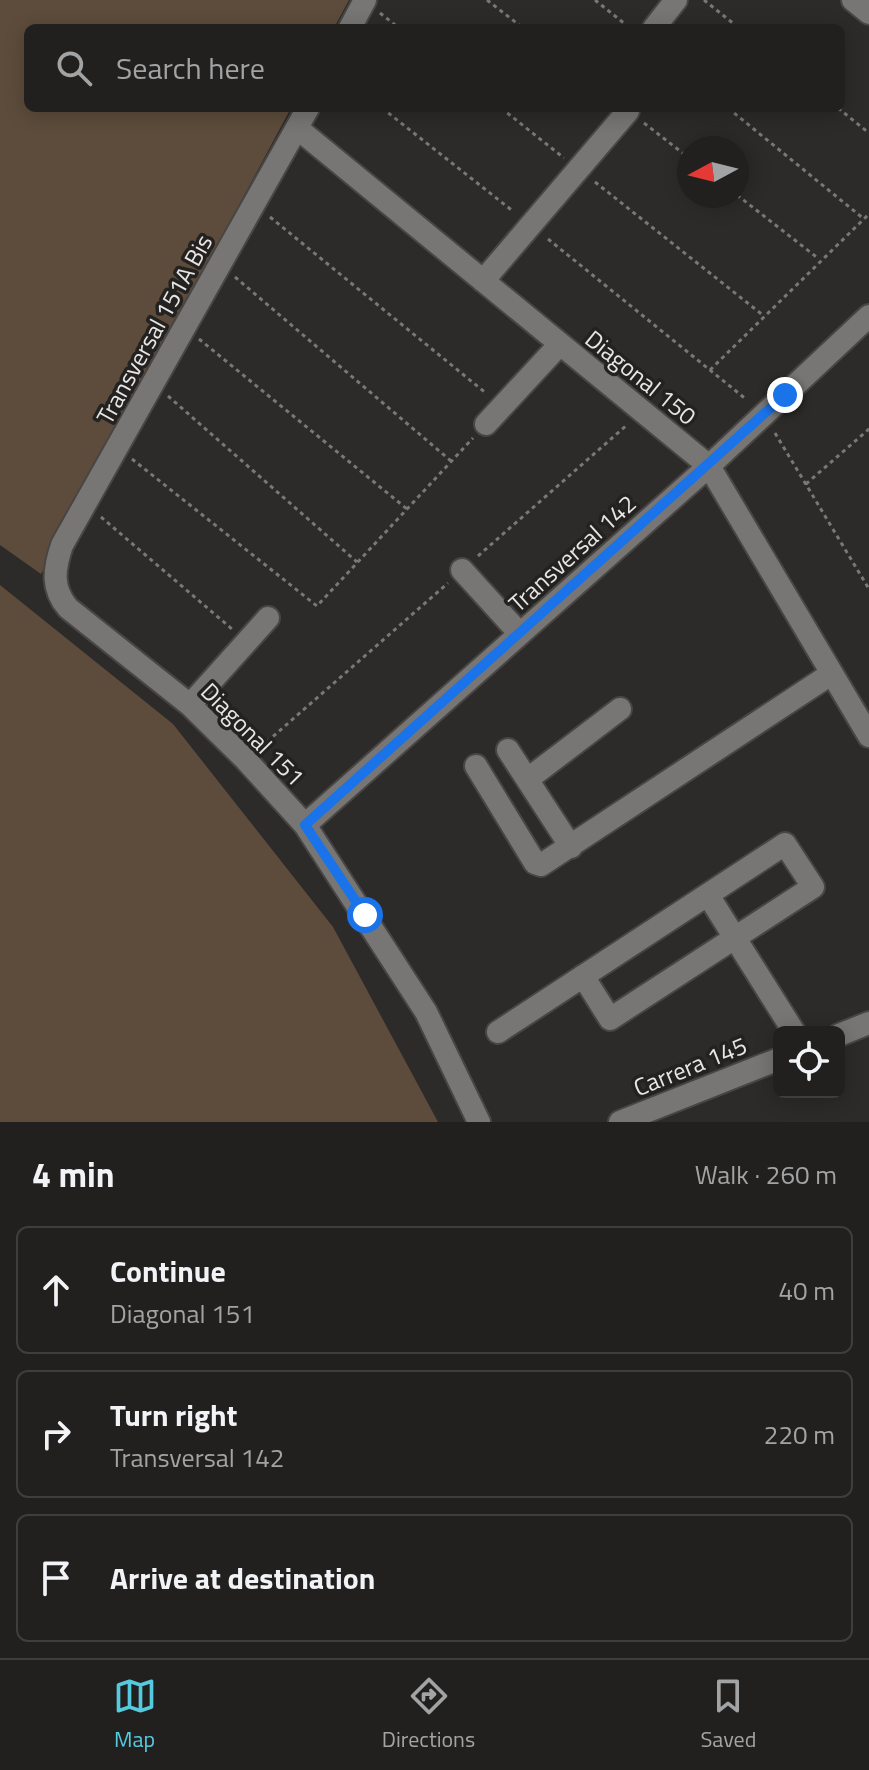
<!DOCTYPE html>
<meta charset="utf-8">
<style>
:root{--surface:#22201f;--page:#2a2828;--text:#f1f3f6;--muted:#a2a3a4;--line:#3f3e3d;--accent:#55cadf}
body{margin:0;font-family:"Titillium Web",sans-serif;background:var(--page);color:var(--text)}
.controls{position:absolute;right:24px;bottom:24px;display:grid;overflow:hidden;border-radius:12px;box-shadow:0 4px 20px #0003}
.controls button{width:72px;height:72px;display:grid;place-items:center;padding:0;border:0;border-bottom:2px solid var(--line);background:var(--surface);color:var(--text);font:40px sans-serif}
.compass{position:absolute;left:677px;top:136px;width:72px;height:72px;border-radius:50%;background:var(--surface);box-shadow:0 4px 20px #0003;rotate:263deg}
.stop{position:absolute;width:24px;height:24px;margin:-18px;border:6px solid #1a73e8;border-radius:50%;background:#fff}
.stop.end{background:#1a73e8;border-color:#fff;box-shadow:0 2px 8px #0008}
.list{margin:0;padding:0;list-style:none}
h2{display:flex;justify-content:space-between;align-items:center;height:104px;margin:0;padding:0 32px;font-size:34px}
h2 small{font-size:26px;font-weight:400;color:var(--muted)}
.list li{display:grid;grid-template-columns:52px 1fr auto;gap:24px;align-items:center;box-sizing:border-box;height:128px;margin:0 16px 16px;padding:0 16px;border:2px solid var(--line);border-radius:12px}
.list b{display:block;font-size:30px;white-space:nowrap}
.list p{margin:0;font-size:26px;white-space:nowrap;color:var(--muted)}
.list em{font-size:26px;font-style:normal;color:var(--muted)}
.icon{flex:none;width:44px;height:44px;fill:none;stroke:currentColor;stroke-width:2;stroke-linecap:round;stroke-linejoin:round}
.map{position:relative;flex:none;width:869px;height:1122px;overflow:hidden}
.search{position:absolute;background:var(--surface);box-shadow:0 4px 20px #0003;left:24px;right:24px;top:24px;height:88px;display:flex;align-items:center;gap:20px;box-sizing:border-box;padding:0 28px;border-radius:12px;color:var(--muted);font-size:30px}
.sheet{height:536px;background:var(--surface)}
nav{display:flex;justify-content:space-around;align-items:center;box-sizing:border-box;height:112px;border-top:2px solid var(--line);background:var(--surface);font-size:22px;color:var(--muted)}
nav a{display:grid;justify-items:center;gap:4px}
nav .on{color:var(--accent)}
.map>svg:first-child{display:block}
.green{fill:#5d4c3b}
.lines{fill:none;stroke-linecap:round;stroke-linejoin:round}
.minor-casing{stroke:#484645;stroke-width:26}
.path{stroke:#797876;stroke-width:3;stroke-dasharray:4 4;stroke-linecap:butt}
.minor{stroke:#787674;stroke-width:22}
.route{stroke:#1a73e8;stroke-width:10}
.labels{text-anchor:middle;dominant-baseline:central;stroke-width:7;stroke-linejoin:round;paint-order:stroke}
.street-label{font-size:24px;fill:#e7e6e5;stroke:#232220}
</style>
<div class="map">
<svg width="869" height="1122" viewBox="0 0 869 1122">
<rect width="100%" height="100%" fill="#2d2b29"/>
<path class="green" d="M0 0H349L334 28H28V108H291L41 574 0 545Z
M0 585 173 724 333 927 438 1122H0Z"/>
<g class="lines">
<defs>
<path id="minor" d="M853 0 869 13
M350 28 365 0
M654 28 676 0
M308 108 62 545C54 569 51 588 68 608L190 705 246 760 305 825 426 1012 479 1122
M297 128 709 466 869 736
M483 281 628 111
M486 424 560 344
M462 570 520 634
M190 705 268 618
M508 750 571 847
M476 766 535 863 541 865 831 674
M528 779 620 709
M305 825 709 466 869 316
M708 895 794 1032
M498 1032 785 844 813 887 610 1019 583 976
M839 1035 869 1023
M620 1122 779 1059"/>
</defs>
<use href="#minor" class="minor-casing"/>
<path class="path" d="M487 0 523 28
M595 0 630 28
M704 0 739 28
M380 13 399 28
M382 108 514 212
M501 108 564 158
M728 108 864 219
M838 108 869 133
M644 123 689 158
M595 182 764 316
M737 195 819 259
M270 217 487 394
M548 239 747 400
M235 277 451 461
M199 339 407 509
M710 370 869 214
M168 396 357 562
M775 433 869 589
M132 459 317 606 473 438
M806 484 869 429
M101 517 232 629
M478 556 628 424
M261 747 448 583"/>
<use href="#minor" class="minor"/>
</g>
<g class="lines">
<path class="route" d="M365 915 305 825 785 395"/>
</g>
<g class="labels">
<g class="street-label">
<text transform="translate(154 329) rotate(-61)">Transversal 151A Bis</text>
<text transform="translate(641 377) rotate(39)">Diagonal 150</text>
<text transform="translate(572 553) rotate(-42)">Transversal 142</text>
<text transform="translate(253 734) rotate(45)">Diagonal 151</text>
<text transform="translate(690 1066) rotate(-22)">Carrera 145</text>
</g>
</g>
</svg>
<div class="controls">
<button><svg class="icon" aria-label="locate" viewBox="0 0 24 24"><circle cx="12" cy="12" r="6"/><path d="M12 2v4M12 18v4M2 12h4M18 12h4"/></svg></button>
</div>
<svg class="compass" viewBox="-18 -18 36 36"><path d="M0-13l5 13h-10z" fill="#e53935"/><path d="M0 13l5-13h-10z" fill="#a2a3a4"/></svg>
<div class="stop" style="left:365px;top:915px"></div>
<div class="stop end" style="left:785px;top:395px"></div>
<div class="search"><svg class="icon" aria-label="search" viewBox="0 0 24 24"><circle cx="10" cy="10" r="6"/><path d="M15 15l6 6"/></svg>Search here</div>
</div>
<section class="sheet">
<h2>4 min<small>Walk · 260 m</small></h2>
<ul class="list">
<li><svg class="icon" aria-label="ahead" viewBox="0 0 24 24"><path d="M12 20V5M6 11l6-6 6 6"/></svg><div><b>Continue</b><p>Diagonal 151</p></div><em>40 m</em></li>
<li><svg class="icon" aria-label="right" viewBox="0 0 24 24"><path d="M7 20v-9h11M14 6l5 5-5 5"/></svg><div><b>Turn right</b><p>Transversal 142</p></div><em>220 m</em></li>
<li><svg class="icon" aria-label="arrive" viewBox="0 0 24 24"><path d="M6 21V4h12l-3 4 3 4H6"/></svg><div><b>Arrive at destination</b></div></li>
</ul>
</section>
<nav>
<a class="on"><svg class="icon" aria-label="map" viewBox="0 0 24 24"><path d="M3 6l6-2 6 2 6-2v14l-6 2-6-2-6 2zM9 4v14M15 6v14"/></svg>Map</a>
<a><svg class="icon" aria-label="directions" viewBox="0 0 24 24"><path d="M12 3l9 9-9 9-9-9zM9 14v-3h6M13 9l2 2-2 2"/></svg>Directions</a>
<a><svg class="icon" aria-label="saved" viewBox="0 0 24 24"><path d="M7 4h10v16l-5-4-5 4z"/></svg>Saved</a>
</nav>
